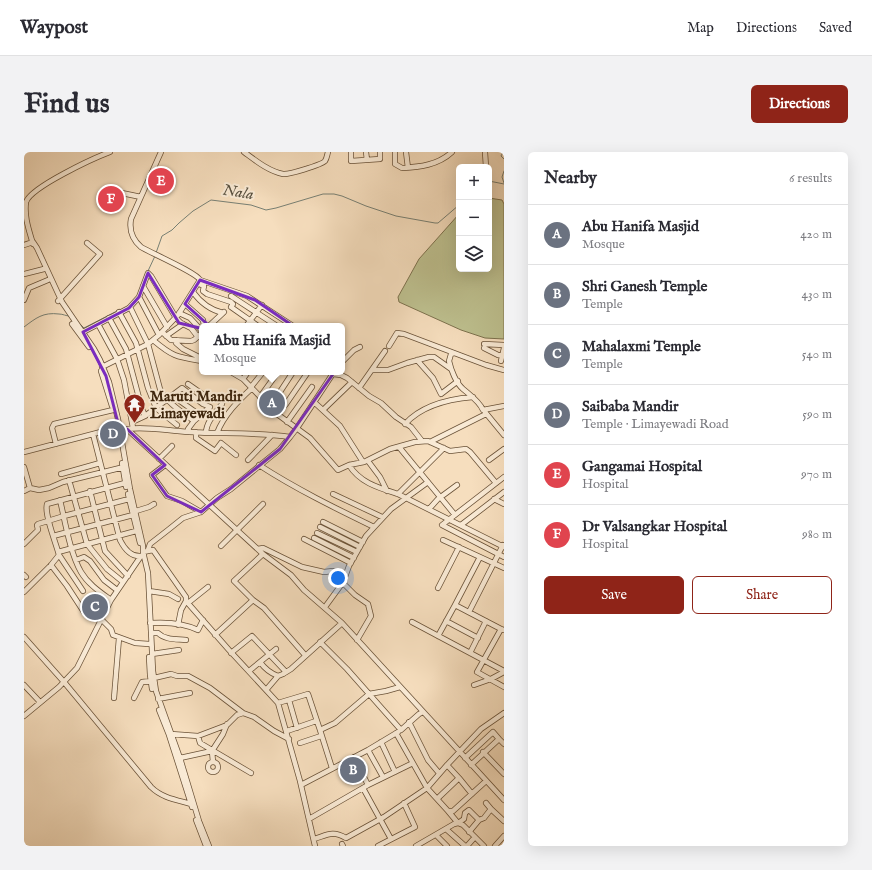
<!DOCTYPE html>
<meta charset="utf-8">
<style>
:root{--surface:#fff;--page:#f2f2f3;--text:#2b2b33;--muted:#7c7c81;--line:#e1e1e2;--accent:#8f2418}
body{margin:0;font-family:"IM FELL English",serif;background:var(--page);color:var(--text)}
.controls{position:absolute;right:12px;top:12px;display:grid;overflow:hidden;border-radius:6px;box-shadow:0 4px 16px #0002}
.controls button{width:36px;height:36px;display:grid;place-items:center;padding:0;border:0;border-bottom:1px solid var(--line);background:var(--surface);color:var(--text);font:20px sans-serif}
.you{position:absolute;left:314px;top:426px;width:14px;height:14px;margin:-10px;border:3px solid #fff;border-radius:50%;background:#1a73e8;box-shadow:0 0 0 6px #1a73e833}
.badge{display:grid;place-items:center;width:26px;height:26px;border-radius:50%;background:var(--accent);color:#fff;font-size:13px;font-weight:700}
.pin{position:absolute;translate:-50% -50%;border:2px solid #fff;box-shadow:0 1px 4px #0006}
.popup{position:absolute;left:175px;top:171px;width:146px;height:52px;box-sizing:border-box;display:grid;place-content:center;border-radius:6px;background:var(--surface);filter:drop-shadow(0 1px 3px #0005);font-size:13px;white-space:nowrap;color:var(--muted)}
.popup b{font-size:15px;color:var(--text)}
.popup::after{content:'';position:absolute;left:50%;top:100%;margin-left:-8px;border:8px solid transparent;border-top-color:var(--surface)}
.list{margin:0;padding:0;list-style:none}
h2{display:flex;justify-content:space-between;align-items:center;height:52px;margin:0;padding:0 16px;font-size:17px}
h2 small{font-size:13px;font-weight:400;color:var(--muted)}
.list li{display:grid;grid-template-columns:26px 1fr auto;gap:12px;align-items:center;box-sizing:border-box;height:60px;padding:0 16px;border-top:1px solid var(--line)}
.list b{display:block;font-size:15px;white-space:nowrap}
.list p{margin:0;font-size:13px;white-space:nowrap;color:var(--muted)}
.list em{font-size:13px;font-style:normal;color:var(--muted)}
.actions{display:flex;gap:8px;padding:12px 16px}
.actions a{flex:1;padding:9px 0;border:1px solid var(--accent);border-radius:6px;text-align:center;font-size:14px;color:var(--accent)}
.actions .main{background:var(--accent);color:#fff}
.icon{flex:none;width:22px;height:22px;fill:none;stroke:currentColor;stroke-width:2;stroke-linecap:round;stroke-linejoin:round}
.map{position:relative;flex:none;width:480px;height:694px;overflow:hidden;border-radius:6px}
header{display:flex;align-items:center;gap:24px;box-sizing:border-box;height:56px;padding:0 20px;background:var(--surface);border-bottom:1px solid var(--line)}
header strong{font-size:19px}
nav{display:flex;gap:22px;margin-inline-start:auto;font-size:14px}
.intro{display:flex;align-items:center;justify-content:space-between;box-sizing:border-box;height:96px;padding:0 24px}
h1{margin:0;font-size:28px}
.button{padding:10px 18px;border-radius:6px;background:var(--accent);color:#fff;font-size:14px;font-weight:700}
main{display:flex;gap:24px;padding:0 24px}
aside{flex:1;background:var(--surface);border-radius:6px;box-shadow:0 4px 16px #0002}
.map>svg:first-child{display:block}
.green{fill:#bec190;stroke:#7d724e}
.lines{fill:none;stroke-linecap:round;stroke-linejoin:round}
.stream{stroke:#777f73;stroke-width:1}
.minor-casing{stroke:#6a5238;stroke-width:6}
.minor{stroke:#f9ead5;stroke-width:4.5}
.marked{fill:none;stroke:#7b2cbf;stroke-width:3;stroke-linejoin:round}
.labels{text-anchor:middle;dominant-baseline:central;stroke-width:4;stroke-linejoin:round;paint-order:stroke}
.poi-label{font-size:15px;font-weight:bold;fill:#3c240c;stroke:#f9ead5;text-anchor:start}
.water-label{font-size:16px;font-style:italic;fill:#595140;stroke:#f9ead5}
</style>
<header>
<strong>Waypost</strong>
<nav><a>Map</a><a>Directions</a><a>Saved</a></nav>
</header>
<div class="intro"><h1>Find us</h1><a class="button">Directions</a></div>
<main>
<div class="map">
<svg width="480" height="694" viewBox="0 0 480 694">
<rect width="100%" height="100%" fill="#f6debe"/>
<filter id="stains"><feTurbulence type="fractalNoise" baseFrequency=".005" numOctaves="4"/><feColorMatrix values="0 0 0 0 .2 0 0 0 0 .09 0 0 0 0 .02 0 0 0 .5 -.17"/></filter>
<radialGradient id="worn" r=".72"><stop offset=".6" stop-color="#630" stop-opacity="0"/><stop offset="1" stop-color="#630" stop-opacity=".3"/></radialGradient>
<path class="green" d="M465 46 478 48 480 52V187L461 186 437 178 375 150 374 145 395 107 435 62V117H465Z"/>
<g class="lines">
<path class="stream" d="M479 0 477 4 480 7
M465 29 480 32
M480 31 478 25 480 19
M132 101 138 84 148 78 155 71 169 59 187 48 227 53 242 58 252 56 299 42H310L318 44 342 54 372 64 411 71H414L435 53
M124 119 131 104
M55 171 60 176 93 159
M0 175C12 166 19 160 35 162 39 162 42 164 45 164"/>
<defs>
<path id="minor" d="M220 0C231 8 244 19 259 22 264 23 297 13 301 9 303 6 303 3 304 0
M327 0V9L356 7V0
M342 0 343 8
M371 0V12L378 16C396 15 414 13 428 0
M382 0 384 16
M461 0 462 15
M93 40 117 45
M9 90 13 96 38 150 70 197 76 208 85 230 94 267 106 337 119 394V400L124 421 129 519 132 539 156 606 175 669 185 694
M9 92C5 78 0 65 2 50 7 35 70 6 86 0
M0 93 9 90
M0 122 20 117
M176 128 223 144 269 174
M175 132 180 134 179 139 183 142 207 150 209 152 207 155 234 174
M119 134 143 175
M169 140C176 150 187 158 199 161
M207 144 253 174
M115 145 135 183
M0 148 5 136 24 128
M34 149 76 102 63 91
M161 152 179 168 180 174
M106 155 124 192 136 237C143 251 158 260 170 269
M95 160 112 191 124 236 132 256 153 273
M155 161 166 166 178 179
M85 166 102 197 118 257 121 264
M48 172 65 195
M74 172 93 207 100 228 109 276
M185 174 200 160
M222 174 238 153
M59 180 105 156 115 145 124 121 127 124 152 166 157 171 167 176 174 185
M138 180 147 188 167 189 170 188 178 181
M142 184 159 172
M129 188C149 205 153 205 178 209
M153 188 152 191 159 197 175 205V208
M460 192 480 193
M365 194 373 181 380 182 462 213 480 218
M460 196 474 203 480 204
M430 201 427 202 425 209C427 218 432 231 439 237 447 244 455 249 459 258L480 254
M393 208 409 226 417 242 434 229
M477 209 480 196
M318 210 330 198 336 195
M78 215 124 192 135 183 154 163 176 128C173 121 127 101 117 95 109 88 105 78 107 67L137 0
M348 218H364L383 211 405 205H410L427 217
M77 219 88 254
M207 220 219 227 253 262 286 286 314 318 325 313 340 310 366 297 391 290 404 289 426 299 442 297 446 300 472 331
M306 220 309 222 317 223 323 226 345 244 357 251 372 265 387 275 398 289
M219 227 224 220
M164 232 184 246 179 252 186 255 170 269 164 277 166 280
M227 235 239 220
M335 236 361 199
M149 244 177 264
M236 245 254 220
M252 246 269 220
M290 250 316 274 339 310
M299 258 328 230
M461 260 480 283
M253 262 262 252 284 220
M108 270 121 264 158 236 179 252
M263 270 288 235
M381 272C398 253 425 247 449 245
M103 277C123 274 144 279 165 280 198 282 233 280 266 285L256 297 207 337 193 346 177 360 159 366 144 378 126 392 124 398
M94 279 103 277 239 402 267 423 280 438 318 471 480 648
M172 280V286L191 299 197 291 212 303
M182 281C182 270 192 260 198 252
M193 281C200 263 214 249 228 236
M69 282 96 388C100 396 107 405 117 404
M266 285 273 276 310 220
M406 290 462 262
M32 292 28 276 30 272 89 258
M375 295 431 363
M0 300 92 276
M135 307 148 294
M224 308 248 283
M465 308 480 297
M344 309 356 325 363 339
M98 311 102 335
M141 313 128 323 143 344 158 349 177 360
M235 313C272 337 311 356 350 375
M325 313C336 331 355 336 374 342L480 395
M0 315 6 336
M37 322 76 311
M480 325 418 373 480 405
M45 328 63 392 83 417 99 430
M0 339 6 336 15 338 25 336 39 330 100 315
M66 339 81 399 104 424
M104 342 116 391
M309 342 358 365
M374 342 420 296
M470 347 480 352
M36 348C41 369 46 401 57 420 64 432 76 440 87 448
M405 357 414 347 433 333
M112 359 125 355 130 352
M299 370 339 390
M437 373 480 340
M296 375 336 395
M293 381 333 400
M29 384 109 363
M290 386 330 406
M280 387 327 411
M419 388 480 416
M0 392 14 378 13 373 14 372 40 364 105 347
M197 394 239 352
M234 397 239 396 278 415 300 420 309 419 321 425
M34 400 112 379
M119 400 129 398 162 445V449L205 498 254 551 276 629 291 694
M239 402 210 429 229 448 240 456 281 503
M35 403 59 439
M52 408 60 405 66 409 80 428 93 438
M27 413 43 434 60 460
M0 423 2 425
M414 436 435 395
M125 439 145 442 154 447
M0 440 27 413 35 403C32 391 20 362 23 352L101 331
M164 451 184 435
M431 453 456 405
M301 455 320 429
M445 460 479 393
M77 467 87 477 89 483 111 491 125 492
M422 469 454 486
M388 470 480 519
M126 471C141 470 160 471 174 478L179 468
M154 473 157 458 162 449
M480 478 477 477 453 520 480 535
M128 481H134C141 488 152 487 162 488
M191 483 229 448
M414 484 431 453 477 477
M0 485 40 530 127 635C138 646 153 648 167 652
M333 488 347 464 344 452 331 443 320 432 321 425 325 414 342 384 367 357 404 330
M296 490 323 517 377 578 395 562 399 560
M207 501 228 484 262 520
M446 501 462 469
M128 502 155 498
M125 505 126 523 128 537
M236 510C241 517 246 521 254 524L259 522 267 517 318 471
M225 519 252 497
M130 526 147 522 153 524H164L186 536 219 561
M0 533 16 550
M450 533 467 527 480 520
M242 538 254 524
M90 546 95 486
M110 546 118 530 127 529
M134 547 166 541
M265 548 273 576
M254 551 284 542 296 578 311 571 345 542 362 539 376 535
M135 558 145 583 168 655
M0 564 35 535 53 516 87 448 117 404 120 403
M385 570 404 608 415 621
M296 578 308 616
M263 579 292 569
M372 581 403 636 424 659H429L462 629
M147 582 174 584 203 573 213 563 219 561 230 565 250 579 265 587
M174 584 176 591 227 621
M475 587 480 592
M357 590 371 620
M276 591 297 584
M344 598 359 625
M459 600 480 622
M330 605 344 633 389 611
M156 606 188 599
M441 606 469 580 475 587 447 613
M189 610 188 599 199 582 203 572
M184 615a5 5 0 1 1 10 0a5 5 0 1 1-10 0Z
M423 613 435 626
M277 633 344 598 374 580
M339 636 367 687
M413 647 435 626 448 642
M467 657 480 669
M424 659 434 671 440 667 441 661 445 658 455 668 460 666 467 657 462 651
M285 667 344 633
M172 668 182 694
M422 677 441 694
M445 680 455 668
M412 683 423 694
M290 687C303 683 309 678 322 686L360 665 403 636 423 613 457 577 480 561
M318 692 319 694
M354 694 391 675 380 651
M392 694 430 672 434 671 439 673 451 685
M443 694 451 685 460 694
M471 694 480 684"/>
</defs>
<use href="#minor" class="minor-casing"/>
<use href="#minor" class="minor"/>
</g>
<path class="marked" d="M124 121 155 171 192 180 161 152 176 128 231 148 319 208 256 297 177 360 143 344 128 323 141 313 103 277 96 279 82 224 59 180 105 156 115 145Z"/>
<defs>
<symbol id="temple-pin" viewBox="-11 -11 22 30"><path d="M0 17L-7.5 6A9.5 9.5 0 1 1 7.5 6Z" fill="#8f2418" stroke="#f9ead5"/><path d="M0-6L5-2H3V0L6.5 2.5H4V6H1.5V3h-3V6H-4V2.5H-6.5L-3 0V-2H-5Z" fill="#fff"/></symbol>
</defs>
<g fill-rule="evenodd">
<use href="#temple-pin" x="98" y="240" width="25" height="34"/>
</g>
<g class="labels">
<g class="poi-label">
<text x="126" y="244">Maruti Mandir<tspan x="126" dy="17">Limayewadi</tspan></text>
</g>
<g class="water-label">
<text transform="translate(214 41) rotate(9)">Nala</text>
</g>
</g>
<rect width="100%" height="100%" filter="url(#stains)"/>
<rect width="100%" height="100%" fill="url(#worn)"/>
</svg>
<div class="controls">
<button>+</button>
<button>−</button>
<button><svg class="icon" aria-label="layers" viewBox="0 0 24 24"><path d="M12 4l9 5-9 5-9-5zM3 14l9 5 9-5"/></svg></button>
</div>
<div class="you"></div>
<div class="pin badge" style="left:248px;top:251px;background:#6b7280">A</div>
<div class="popup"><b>Abu Hanifa Masjid</b>Mosque</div>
<div class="pin badge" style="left:329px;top:618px;background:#6b7280">B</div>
<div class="pin badge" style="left:71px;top:455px;background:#6b7280">C</div>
<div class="pin badge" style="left:89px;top:282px;background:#6b7280">D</div>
<div class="pin badge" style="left:137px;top:29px;background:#e0444e">E</div>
<div class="pin badge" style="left:87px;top:47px;background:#e0444e">F</div>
</div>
<aside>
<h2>Nearby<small>6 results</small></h2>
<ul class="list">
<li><span class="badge" style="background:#6b7280">A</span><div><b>Abu Hanifa Masjid</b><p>Mosque</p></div><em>420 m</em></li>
<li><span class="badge" style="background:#6b7280">B</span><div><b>Shri Ganesh Temple</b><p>Temple</p></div><em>430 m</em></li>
<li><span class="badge" style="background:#6b7280">C</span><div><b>Mahalaxmi Temple</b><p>Temple</p></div><em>540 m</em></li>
<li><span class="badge" style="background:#6b7280">D</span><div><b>Saibaba Mandir</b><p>Temple · Limayewadi Road</p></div><em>590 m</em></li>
<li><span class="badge" style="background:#e0444e">E</span><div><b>Gangamai Hospital</b><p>Hospital</p></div><em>970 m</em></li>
<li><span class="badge" style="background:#e0444e">F</span><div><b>Dr Valsangkar Hospital</b><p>Hospital</p></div><em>980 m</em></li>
</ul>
<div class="actions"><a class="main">Save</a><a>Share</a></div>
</aside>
</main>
